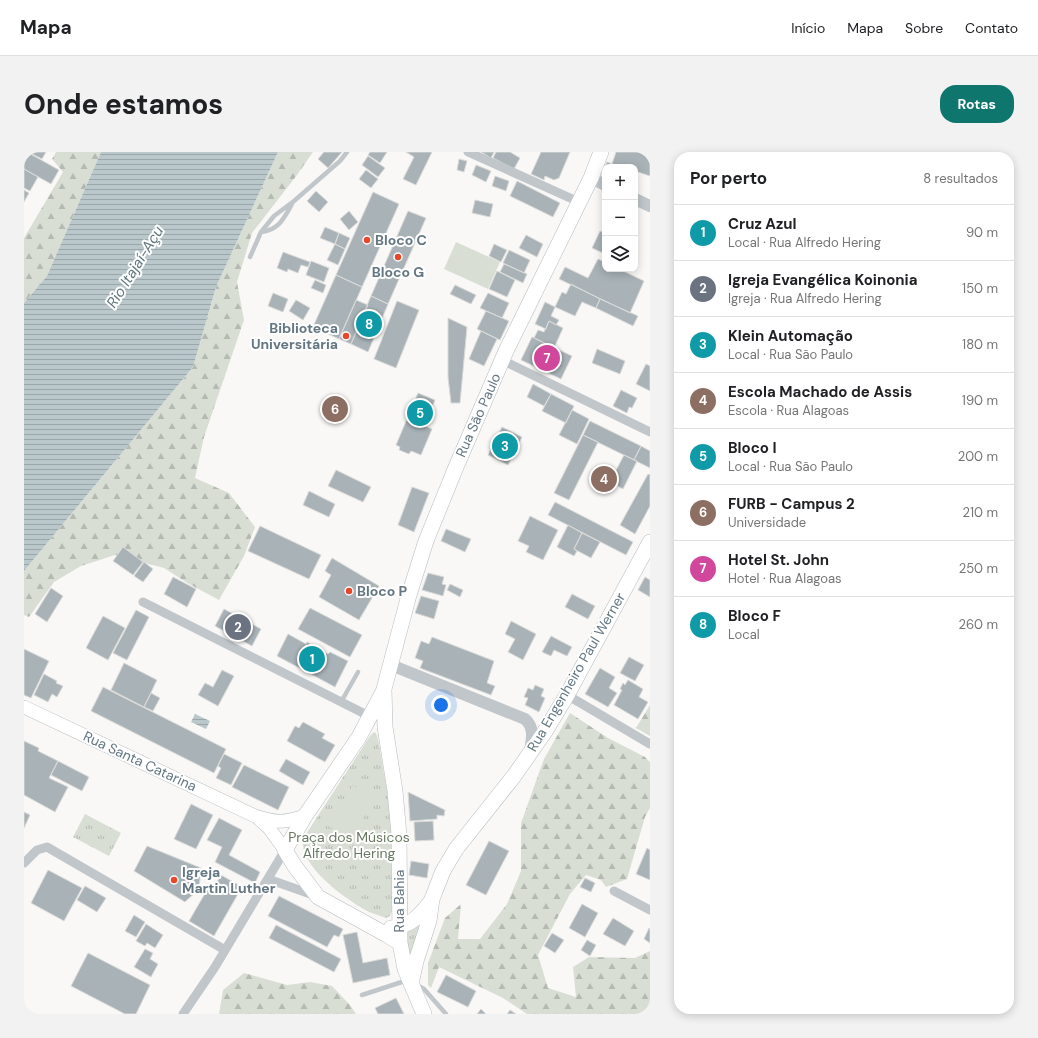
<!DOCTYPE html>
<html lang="pt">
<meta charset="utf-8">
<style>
:root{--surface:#fff;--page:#f2f2f2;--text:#202124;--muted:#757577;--line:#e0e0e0;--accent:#0f766e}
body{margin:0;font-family:"DM Sans",sans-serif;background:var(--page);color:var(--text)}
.controls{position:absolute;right:12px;top:12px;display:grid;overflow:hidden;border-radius:8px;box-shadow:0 2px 10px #0003}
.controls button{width:36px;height:36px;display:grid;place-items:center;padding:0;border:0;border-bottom:1px solid var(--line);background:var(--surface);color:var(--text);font:20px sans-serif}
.you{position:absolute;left:417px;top:553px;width:14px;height:14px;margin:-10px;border:3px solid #fff;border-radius:50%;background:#1a73e8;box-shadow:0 0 0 6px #1a73e833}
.badge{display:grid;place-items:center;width:26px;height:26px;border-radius:50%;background:var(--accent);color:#fff;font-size:13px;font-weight:700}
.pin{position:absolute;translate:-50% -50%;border:2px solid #fff;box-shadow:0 1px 4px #0006}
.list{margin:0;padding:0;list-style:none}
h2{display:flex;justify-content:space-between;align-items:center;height:52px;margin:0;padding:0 16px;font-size:17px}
h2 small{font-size:13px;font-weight:400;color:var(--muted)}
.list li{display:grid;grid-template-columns:26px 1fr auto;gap:12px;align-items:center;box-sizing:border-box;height:56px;padding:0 16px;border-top:1px solid var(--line)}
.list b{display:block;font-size:15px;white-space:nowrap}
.list p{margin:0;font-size:13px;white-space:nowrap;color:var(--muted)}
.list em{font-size:13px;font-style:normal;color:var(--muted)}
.icon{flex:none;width:22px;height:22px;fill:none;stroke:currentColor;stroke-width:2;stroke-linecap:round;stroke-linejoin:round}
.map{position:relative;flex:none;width:626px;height:862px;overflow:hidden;border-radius:16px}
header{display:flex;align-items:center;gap:24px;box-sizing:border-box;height:56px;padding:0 20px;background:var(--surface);border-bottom:1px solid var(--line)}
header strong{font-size:19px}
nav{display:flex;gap:22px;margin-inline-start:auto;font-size:14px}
.intro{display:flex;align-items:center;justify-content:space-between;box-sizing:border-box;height:96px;padding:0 24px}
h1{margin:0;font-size:28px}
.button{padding:10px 18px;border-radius:16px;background:var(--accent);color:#fff;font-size:14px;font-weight:700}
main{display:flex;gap:24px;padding:0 24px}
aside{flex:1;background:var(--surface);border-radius:16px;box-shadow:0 2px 10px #0003}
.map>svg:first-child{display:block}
.grass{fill:url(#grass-tufts)}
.forest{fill:url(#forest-firs)}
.pitch{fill:#d9ded5}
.water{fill:url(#water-rules)}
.building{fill:#a8b2b7;stroke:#dadad8}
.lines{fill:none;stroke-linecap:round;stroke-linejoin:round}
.secondary-casing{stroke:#b4babe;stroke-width:14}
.primary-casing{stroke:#b5babe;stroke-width:16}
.service{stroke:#c1c6ca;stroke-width:4.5}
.minor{stroke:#c1c6ca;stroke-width:9}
.tertiary{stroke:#c1c6ca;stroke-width:12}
.secondary{stroke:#fff;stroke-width:13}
.primary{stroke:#fff;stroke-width:15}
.poi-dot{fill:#e5482a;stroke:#fff;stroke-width:1.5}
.labels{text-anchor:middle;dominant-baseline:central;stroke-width:4;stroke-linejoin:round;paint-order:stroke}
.poi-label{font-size:14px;font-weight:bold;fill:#637681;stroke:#fff;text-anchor:start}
.street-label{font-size:14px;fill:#637681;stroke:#fff}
.park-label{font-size:14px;fill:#687962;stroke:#fff}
.water-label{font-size:15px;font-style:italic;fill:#5e767c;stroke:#fff}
</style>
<header>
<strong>Mapa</strong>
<nav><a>Início</a><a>Mapa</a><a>Sobre</a><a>Contato</a></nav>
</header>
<div class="intro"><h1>Onde estamos</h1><a class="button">Rotas</a></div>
<main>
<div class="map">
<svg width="626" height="862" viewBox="0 0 626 862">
<defs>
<pattern id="grass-tufts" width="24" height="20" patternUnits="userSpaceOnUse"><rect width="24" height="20" fill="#d9ded5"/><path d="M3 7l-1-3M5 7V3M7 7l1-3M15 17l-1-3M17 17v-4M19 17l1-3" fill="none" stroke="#b4b9b2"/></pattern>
<pattern id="forest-firs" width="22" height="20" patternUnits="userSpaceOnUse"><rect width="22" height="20" fill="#d9ded5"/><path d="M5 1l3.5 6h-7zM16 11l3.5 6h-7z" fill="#b4b9b2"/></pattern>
<pattern id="water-rules" width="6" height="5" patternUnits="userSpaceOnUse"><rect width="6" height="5" fill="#bac7cb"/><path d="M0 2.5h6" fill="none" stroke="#9ba6aa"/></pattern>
</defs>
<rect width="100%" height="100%" fill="#f9f8f6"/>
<path class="grass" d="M350 580 352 581 354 587 367 662 368 759 366 764 362 766C357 764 350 762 345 760 324 749 282 719 279 694 278 689 280 686 282 682L346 584Z
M61 662 97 681 85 704 49 685Z
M396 771 400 776 387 819 382 780Z"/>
<path class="forest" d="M32 0H77L23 124 0 151V86L39 20 28 7Z
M254 0H289L273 23 228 81 213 130 220 168 180 285 171 326 205 341 231 375 220 404 195 448 165 432 140 416 91 403 57 414 30 430 5 465 0 463V419L169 215 192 135Z
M626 553V584L612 576Z
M546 561 584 586 621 605 626 610V656L621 665 603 727 582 735 577 728 562 723 546 742 514 803 524 836 552 845 549 815 565 805 611 806 626 799V862H503L479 846 415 815 407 836 404 833V811L421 766 437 752 434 787H456L483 752 497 719V671L520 607Z
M220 821 263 833 286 830 308 834 326 853 332 862H195L199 838Z"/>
<path class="pitch" d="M432 90 476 110 464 137 420 117Z
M329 633 351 648 325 688 303 673Z"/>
<path class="water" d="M77 0H254L192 135 169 215 0 419V151L23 124Z
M171 562 186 569 182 577 167 570Z"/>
<path class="building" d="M3 0 35 18 27 32 0 17V4Z
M4 0H22L18 7Z
M300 0H318L304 16 294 7Z
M346 0H363L356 11 344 3Z
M382 0H408L392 33 379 27 390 5Z
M457 0H470L467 6Z
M472 0H486L496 6 490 17 469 6Z
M517 0H546L535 26 530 28 521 24 520 28 507 22Z
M592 0H614L626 4V24L611 19V15H599L588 12Z
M344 4 361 16 354 25 338 13Z
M435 7 443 9 440 20 433 18Z
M583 10 588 12 599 15H581Z
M452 13 467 19 462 30 448 23Z
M0 17 14 25 6 39 0 36Z
M342 18 354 27 347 36 335 27Z
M471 24 485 29 482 39 468 34Z
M493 29 536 51 529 65 486 44Z
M0 38 5 41 0 50Z
M292 39 304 50 295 60 283 49Z
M349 40 375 52 338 135 312 123Z
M451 48 469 52 466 65 448 61Z
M325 59 334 70 325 78 316 67Z
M384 59 402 66 364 152 347 144Z
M301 75 315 81 311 92 296 86Z
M576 79 581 81V102L568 96Z
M315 81 326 86 321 97 311 92Z
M502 83 519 92 513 105 495 96Z
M311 92 321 97 314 113 303 108Z
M470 92 483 98 477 110 465 104Z
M485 98 506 108 500 121 479 111Z
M259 100 286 110 284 115 277 113 274 121 264 117 263 120 253 116Z
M574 107 581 110V117H595L620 129 606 161 535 127 541 115 564 126Z
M287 109 305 116 300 130 282 123Z
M480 112 503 122 499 131 476 120Z
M473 119 491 128 483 145 465 137Z
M312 123 338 135 315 187 289 175Z
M291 128 302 133 299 141 287 136Z
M547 132 576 147 572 156 558 150 551 164 531 155 538 140 542 142Z
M431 133 452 143 447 152 426 142Z
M249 141 264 147 259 160 244 154Z
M464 141 485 151 478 166 456 156Z
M347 144 364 152 344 200 327 192Z
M576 147 614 164 609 174 572 156Z
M272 148 286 156 279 168 265 159Z
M332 148 344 153 327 192 315 187Z
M373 149 395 158 372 216 350 207Z
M521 150 531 155 527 164 535 168 532 173 525 169 522 177 511 172Z
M462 159 485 169 476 188 453 177Z
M424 166 443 175 436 251H427L424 225Z
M525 169 539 176 530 196 510 186 514 178 520 180Z
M457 179 473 187 460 214 445 207Z
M508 185 548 204 537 227 497 208Z
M573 197 601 209 596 222 568 211Z
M622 212 626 214V239L612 232Z
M509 232 527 242 520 254 503 245Z
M597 238 613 246 608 256 605 255 603 261 589 254Z
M394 241 411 248 401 274 408 277 397 303 387 299 385 302 375 298 376 295 372 293Z
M527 242 550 254 542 271 518 259Z
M548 258 565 267 553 292 535 283Z
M566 269 617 294 610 308 559 283Z
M478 275 498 285 484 313 464 303Z
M559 283 574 290 545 348 530 341Z
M617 294 626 299V316L610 308Z
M600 303 613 309 599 337 586 330Z
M312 318 347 335 339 350 304 334Z
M624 322 626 323V354L611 382 596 373Z
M388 335 405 341 390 380 374 373Z
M285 339 311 352 305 365 279 353Z
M531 350 609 390 602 403 524 363Z
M506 364 534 378 519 408 502 400 505 394 494 389Z
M544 373 558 381 550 397 553 399 550 404 533 395Z
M236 374 297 403 285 427 224 399Z
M422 377 447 387 441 400 417 389Z
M558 381 576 390 567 406 550 397Z
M99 395 119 410 109 423 89 409Z
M308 406 355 434 335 468 295 445 307 423 301 419Z
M120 410 129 417 119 430 110 424Z
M404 421 420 425 418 432 422 433 419 444 398 438Z
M149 425 172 437 163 455 140 442Z
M621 425 626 428V445L614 438Z
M426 432 439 438 436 445 423 438Z
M27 436 39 444 23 470 11 462Z
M548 442 571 454 564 467 541 455Z
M397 444 415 449 410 467 391 461Z
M286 456 338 483 326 505 274 477Z
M200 457 237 477 228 494 191 474Z
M112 458 125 465 103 508 89 501Z
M79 464 101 476 84 508 62 496Z
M487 469 512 482 499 508 484 500 491 487 481 482Z
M264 482 282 492 283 490 304 502 306 500 324 509 311 535 253 504Z
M527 484 548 495 543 504 530 498 527 504 518 500Z
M408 485 470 509 463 531 471 534 467 543 396 516 399 509 391 506 397 489 405 492Z
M0 497 25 509 7 546 0 543Z
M605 505 620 513 611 529 596 521Z
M100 511 133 528 120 555 87 538Z
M576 516 591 525 585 536 593 541 584 555 561 542Z
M198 518 210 524 194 554 174 543 181 531 189 535Z
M20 522 33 529 32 531 39 534 33 545 28 542 24 550 10 543Z
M604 528 619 537 615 545 624 550 614 567 590 553 598 538 596 537 599 531 601 533Z
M511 533 520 537 517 544 521 546 515 560 501 553 504 546 500 545 504 536 509 538Z
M79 535 202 597 190 621 67 559Z
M127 541 136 546 129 559 120 555Z
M279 570 301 582 298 586 311 593 301 610 263 589 271 574 275 576Z
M0 589 15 596 14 599 34 609 25 626 44 635 31 660 0 643Z
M200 602 218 611 207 633 192 626 197 616 194 614Z
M262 607 286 620 279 633 255 619Z
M34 609 65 625 58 639 27 623Z
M220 613 265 635 254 658 208 635Z
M384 640 421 658 420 664 413 663V667L386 669Z
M167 652 189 663 172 697 150 687Z
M0 660 6 663 0 676Z
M195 666 218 678 205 703 236 720 231 731 191 710 198 695 183 688Z
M409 669 410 688 391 689 390 670Z
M465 689 485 699 462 743 442 733Z
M123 694 177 716 175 737 161 750 110 719Z
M623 696 626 698V728L612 722Z
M387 709 405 712 403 726 385 723Z
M24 718 58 736 40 769 7 751Z
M197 723 218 735 190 784 165 769 183 738 187 740Z
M561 726 571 731 567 740 556 735Z
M61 734 82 746 73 760 53 748Z
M255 744 319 777 315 785 310 783 303 795 244 764Z
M558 752 574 761 561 785 545 776Z
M110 763 121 770 112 785 101 779Z
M589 766 610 779 601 794 579 782Z
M122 772 139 783 131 796 123 791 121 794 112 789Z
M252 773 317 807 310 820 245 786Z
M625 776 626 777V791L620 787Z
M333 780 339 811 363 806 366 823 329 831 319 783Z
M528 781 540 788 531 801 520 794Z
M563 788 572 793 566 804 557 798Z
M121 797 129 801 126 807 134 812 127 825 110 815Z
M64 801 126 833 112 862H101L47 834Z
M422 823 452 839 444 855 413 840Z
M372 846 380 862H354L351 856Z
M457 857 462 862H453Z
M486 858 492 862H483Z"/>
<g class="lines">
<defs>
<path id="secondary" d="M0 555 231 664C253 671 259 671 281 664
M234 666 245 676 261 698"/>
<path id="primary" d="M360 538 335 585 281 664 261 698 270 713 294 745 363 783 376 791
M367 776C387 774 396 764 408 748
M387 832 392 809 405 769 408 747 419 719 432 697 490 624 520 581 543 543 626 390
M400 862 381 817 376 791 375 683 371 639 361 575 360 537 385 443 402 389 432 315 482 199 567 26 577 0"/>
</defs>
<use href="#secondary" class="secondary-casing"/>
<use href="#primary" class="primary-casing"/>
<path class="service" d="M237 80C255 78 260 66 268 52
M226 105 237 80 250 64 270 49 316 9 323 0
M317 550 334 520
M391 832 400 837 422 862
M338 843 384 828"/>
<path class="minor" d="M444 0 555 50
M478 208 626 280
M119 450 345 564
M543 543 626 592
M0 711 13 698 23 695 201 798
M244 727 292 744
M590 739 626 758
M159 862 191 815 261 698"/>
<path class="tertiary" d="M567 26 581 33
M611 47 626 54
M367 513 501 567C511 576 508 587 506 599"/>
<use href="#secondary" class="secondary"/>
<use href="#primary" class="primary"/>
</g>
<g class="poi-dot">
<circle cx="343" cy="88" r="4"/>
<circle cx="374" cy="105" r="4"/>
<circle cx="322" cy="184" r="4"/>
<circle cx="325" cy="439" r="4"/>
<circle cx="150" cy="728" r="4"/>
</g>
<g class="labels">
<g class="poi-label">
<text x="351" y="88">Bloco C</text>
<text x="374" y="120" text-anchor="middle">Bloco G</text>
<text x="314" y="176" text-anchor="end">Biblioteca<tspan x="314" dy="16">Universitária</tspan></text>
<text x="333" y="439">Bloco P</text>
<text x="158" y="720">Igreja<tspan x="158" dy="16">Martin Luther</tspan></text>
</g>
<g class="street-label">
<text transform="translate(454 263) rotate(-66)">Rua São Paulo</text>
<text transform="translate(552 520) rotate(-60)">Rua Engenheiro Paul Werner</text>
<text transform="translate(116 609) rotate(25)">Rua Santa Catarina</text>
<text transform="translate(375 749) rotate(-90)">Rua Bahia</text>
</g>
<g class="park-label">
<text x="325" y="685">Praça dos Músicos<tspan x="325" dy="16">Alfredo Hering</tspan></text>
</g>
<g class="water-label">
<text transform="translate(111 115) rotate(-58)">Rio Itajaí-Açu</text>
</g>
</g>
</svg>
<div class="controls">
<button>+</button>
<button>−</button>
<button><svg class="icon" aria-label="layers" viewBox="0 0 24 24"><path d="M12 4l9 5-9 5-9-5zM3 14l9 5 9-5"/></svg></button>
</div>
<div class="you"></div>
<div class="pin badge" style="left:288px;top:507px;background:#0f9aa8">1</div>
<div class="pin badge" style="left:214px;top:475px;background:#6b7280">2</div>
<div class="pin badge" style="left:481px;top:294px;background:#0f9aa8">3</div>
<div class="pin badge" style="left:580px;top:327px;background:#8d6e63">4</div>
<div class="pin badge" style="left:396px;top:261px;background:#0f9aa8">5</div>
<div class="pin badge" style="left:311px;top:257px;background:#8d6e63">6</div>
<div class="pin badge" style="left:523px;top:206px;background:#d1479c">7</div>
<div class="pin badge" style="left:345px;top:172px;background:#0f9aa8">8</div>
</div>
<aside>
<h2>Por perto<small>8 resultados</small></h2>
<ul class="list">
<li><span class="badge" style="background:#0f9aa8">1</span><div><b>Cruz Azul</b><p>Local · Rua Alfredo Hering</p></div><em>90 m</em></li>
<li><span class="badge" style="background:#6b7280">2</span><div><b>Igreja Evangélica Koinonia</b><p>Igreja · Rua Alfredo Hering</p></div><em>150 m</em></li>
<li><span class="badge" style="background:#0f9aa8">3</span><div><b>Klein Automação</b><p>Local · Rua São Paulo</p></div><em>180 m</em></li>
<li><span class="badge" style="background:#8d6e63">4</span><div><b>Escola Machado de Assis</b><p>Escola · Rua Alagoas</p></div><em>190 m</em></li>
<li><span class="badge" style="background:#0f9aa8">5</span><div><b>Bloco I</b><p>Local · Rua São Paulo</p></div><em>200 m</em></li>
<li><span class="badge" style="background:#8d6e63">6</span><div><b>FURB - Campus 2</b><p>Universidade</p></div><em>210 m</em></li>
<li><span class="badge" style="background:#d1479c">7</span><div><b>Hotel St. John</b><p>Hotel · Rua Alagoas</p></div><em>250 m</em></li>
<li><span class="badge" style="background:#0f9aa8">8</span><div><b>Bloco F</b><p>Local</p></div><em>260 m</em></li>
</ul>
</aside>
</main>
